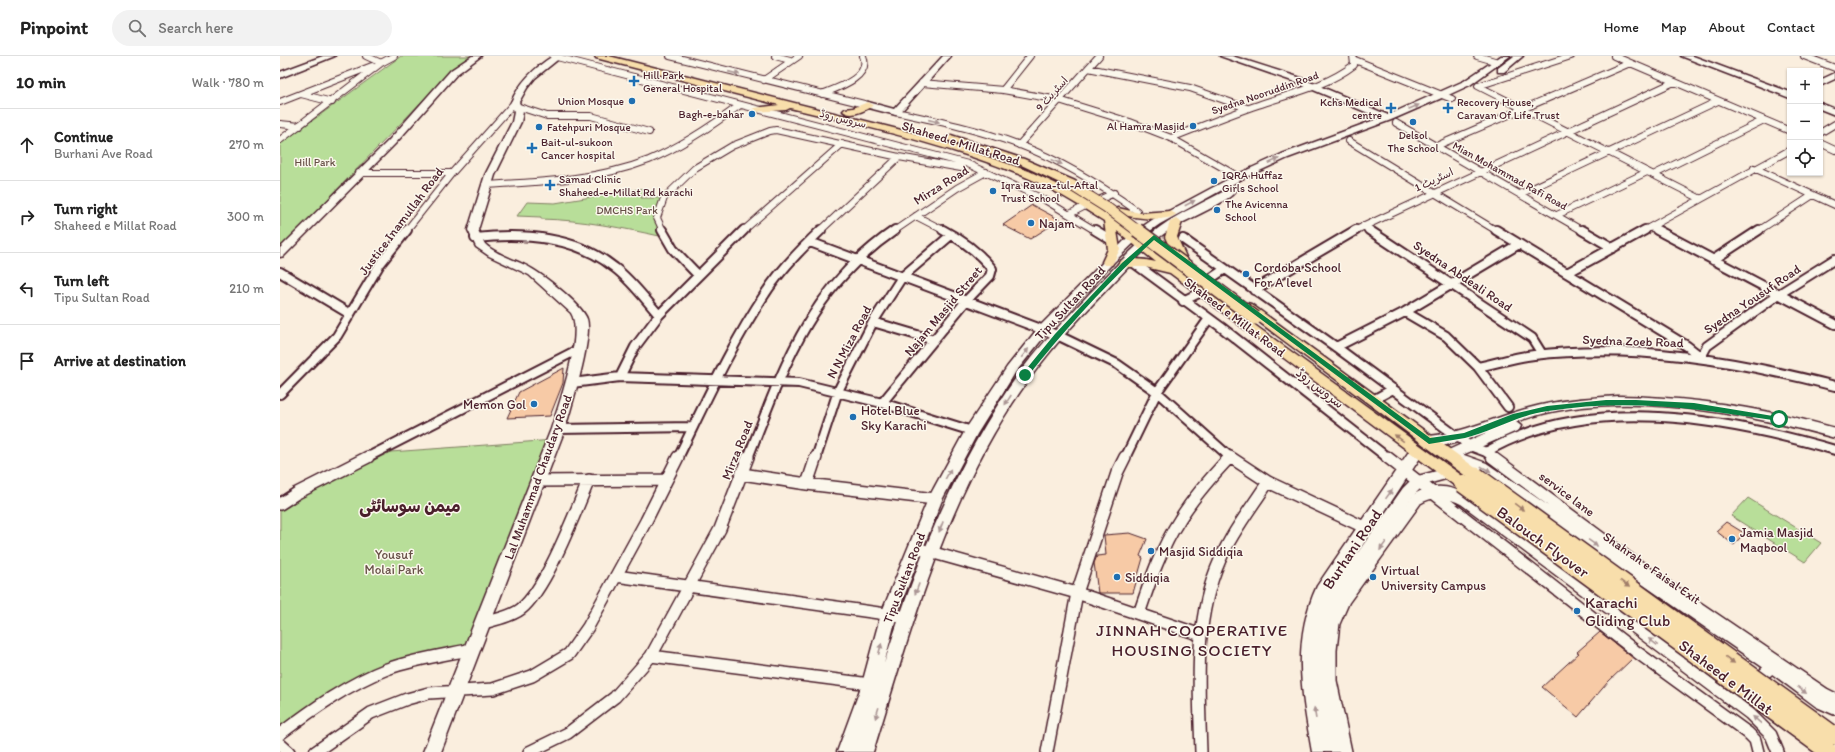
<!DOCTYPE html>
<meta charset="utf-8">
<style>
:root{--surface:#fff;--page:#f2f2f2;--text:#222;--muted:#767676;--line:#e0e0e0}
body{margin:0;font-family:Itim,"Playpen Sans Arabic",sans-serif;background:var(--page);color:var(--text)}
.controls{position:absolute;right:12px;top:12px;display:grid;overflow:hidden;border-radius:0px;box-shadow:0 1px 3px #0004}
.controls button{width:36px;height:36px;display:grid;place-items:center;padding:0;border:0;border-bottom:1px solid var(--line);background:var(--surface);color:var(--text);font:20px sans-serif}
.stop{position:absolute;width:12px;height:12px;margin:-9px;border:3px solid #0b8043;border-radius:50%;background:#fff}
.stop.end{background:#0b8043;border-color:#fff;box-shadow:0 1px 4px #0008}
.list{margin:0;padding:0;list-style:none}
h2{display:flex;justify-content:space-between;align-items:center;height:52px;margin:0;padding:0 16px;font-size:17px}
h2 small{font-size:13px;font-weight:400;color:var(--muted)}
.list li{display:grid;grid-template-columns:26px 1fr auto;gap:12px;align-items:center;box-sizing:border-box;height:72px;padding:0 16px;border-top:1px solid var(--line)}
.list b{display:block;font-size:15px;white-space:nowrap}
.list p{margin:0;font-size:13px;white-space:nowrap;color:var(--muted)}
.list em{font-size:13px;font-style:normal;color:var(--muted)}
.icon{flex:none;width:22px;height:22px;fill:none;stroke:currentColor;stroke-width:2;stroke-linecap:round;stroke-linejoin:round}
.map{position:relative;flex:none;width:1555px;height:696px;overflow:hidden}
header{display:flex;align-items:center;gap:24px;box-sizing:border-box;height:56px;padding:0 20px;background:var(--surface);border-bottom:1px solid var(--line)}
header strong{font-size:19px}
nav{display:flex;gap:22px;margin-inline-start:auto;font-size:14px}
.search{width:280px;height:36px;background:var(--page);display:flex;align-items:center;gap:10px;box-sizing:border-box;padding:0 14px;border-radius:22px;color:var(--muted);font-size:15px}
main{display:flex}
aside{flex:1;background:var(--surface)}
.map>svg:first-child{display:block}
.green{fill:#b8de99;stroke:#817e62}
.building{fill:#f7caa6;stroke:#4a1f2b}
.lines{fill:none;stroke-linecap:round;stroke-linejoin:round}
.street-far2-casing{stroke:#4a1f2b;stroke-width:8}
.street-far1-casing{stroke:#4a1f2b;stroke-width:12}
.street-casing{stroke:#4a1f2b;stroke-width:14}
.secondary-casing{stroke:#4a1f2b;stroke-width:3}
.primary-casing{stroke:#4a1f2b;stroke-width:3}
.street-far2{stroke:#fbf7ec;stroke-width:6}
.street-far1{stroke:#fbf7ec;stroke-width:8}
.street{stroke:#fbf7ec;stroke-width:11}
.secondary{fill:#fbf7ec;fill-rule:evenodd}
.primary{fill:#f8deab;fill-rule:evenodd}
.primary-bridge-far2-casing{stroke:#4a1f2b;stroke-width:12;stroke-linecap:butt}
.primary-bridge-far1-casing{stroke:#4a1f2b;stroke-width:16;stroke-linecap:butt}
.primary-bridge-casing{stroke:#4a1f2b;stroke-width:20;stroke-linecap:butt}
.primary-bridge-far2{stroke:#f8deab;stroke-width:10}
.primary-bridge-far1{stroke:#f8deab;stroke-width:13}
.primary-bridge{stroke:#f8deab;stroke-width:17}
.oneway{fill:#ab9695}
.oneway2{fill:#a17e6b}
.route{fill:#0b8043}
.poi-dot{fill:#1f6fb2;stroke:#fbf7ec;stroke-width:1.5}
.labels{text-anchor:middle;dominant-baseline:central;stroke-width:3;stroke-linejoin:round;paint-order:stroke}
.far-poi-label{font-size:11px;fill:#4a1f2b;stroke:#fbf7ec;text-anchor:start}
.far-street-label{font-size:11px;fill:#4a1f2b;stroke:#fbf7ec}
.far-park-label{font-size:11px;fill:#664f46;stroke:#fbf7ec}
.street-label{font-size:13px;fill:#4a1f2b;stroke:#fbf7ec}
.poi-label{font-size:13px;fill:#4a1f2b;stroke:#fbf7ec;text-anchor:start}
.park-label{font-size:13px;fill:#664f46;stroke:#fbf7ec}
.near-street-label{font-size:16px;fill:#4a1f2b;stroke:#fbf7ec}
.near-poi-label{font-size:16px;fill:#4a1f2b;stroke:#fbf7ec;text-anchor:start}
.district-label{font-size:17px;font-weight:bold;fill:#4a1f2b;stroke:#fbf7ec}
.near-neighbourhood-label{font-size:17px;letter-spacing:1px;fill:#4a1f2b;stroke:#fbf7ec}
</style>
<header>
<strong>Pinpoint</strong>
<div class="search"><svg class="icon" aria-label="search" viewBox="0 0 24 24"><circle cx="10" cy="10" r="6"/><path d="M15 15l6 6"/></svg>Search here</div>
<nav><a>Home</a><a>Map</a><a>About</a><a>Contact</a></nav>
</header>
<main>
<aside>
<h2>10 min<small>Walk · 780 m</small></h2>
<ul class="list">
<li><svg class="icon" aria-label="ahead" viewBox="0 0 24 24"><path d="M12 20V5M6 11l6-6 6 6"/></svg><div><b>Continue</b><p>Burhani Ave Road</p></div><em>270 m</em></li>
<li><svg class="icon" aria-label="right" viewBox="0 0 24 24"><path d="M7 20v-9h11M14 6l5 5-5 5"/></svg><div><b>Turn right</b><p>Shaheed e Millat Road</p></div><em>300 m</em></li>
<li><svg class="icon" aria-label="left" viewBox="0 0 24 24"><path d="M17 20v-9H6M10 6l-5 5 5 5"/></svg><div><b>Turn left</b><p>Tipu Sultan Road</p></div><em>210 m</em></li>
<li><svg class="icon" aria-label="arrive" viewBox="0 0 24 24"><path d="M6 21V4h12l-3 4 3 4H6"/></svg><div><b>Arrive at destination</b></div></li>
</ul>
</aside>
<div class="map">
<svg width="1555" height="696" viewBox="0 0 1555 696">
<rect width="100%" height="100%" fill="#faeede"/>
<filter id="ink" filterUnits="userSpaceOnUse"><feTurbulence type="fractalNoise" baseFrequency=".025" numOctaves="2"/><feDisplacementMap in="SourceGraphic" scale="8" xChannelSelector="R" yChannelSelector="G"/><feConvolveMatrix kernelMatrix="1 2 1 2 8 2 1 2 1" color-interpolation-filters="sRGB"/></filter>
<g filter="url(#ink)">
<path class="green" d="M121 0H192L172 14 0 193V88Z
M366 132 361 142H384L377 162 384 181C343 172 303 164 261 163V161L237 160 247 146 275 147Z
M274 384 196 585 90 622 0 679V448L97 397Z
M1468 442 1541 487 1525 506 1451 460Z"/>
<path class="building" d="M752 149 780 164 750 183 723 169Z
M284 312 283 327 270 360 227 362 239 336Z
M1446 466 1464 477 1454 489 1436 475Z
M850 477 867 483 860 500 863 502 853 537H818L814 507 817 500 826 499 824 479Z
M1320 576 1353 602 1328 626 1298 661 1262 631 1299 597 1297 596Z"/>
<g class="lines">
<defs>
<path id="street-far2" d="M86 0 101 7
M273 0 688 108 765 144 816 175
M390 0 588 49
M495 0 510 4
M1197 0 1218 6
M1334 0 1510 75
M1524 0 1555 12
M1075 4 1172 43
M808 12 910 32 967 52
M484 24 519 0
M642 27 723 34 779 44 850 66 891 82 959 121
M1198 30 1421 143
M1198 30 1291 0
M723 34 750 0
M21 38 52 46
M542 38C557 32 592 21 583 0
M0 46 92 10
M236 50 267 60H311L369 76
M616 56C658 65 700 74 740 89 782 105 821 129 857 155
M1116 67 1303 175
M0 68 20 70
M1540 77 1555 68
M891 82C920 71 948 59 978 49 1012 37 1045 31 1074 9L1073 0
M0 84 101 7 114 0
M1069 85 1217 175
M1540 87 1555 94
M739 89 819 0
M1154 91 1350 7
M1474 112 1555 149
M79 117H172
M1373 119 1484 64
M205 129C260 126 318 124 369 104 402 90 432 70 460 49
M1240 138 1438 45
M821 143 834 137
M790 158 807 149
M1277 159 1367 116
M636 160 665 175
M1083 170 1091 175
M1371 171 1379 175
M126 175 172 117 235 46
M383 175 377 162 384 142 415 112 452 90 490 75 496 74 619 101 681 112
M463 175 562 88
M540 175 619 101
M614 175 677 132 706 116
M1074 175 1394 26
M1363 175 1510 94
M1478 175 1533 139"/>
<path id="street-far1" d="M382 174 393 193 418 219
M815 174 833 185
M1089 174 1252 282 1262 298
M1216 174 1407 290 1421 301 1427 290 1499 238 1555 203
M1302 174 1333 192
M1377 174 1555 268
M195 182C244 177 296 180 335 212 352 225 365 243 379 259
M903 183 1056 291 1190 390 1206 396 1214 402
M530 186 777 279 837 308 877 336 951 402
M1433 204 1479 174
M854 207 941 271 1108 402
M0 216 70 258
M1287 217 1365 174
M930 223 945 213
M974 234 1076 174
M903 245 921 236
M1125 256 1166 280 1198 311
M593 266 654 284
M1056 291 1125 256 1239 188
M340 321 355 291 379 259 464 174
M292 327 340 321 519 327 602 347 692 375
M0 338 57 280 100 208 127 174
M1093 344 1113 333
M602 347 686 245 710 220 712 213C699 196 682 184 663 174
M1228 351 1198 311C1217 307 1235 301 1254 299 1355 287 1457 305 1555 330
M278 373 413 371
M1206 396C1308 336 1448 363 1555 394
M86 402 297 294
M398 402C425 347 451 289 485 238 500 214 521 193 541 174
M468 402C504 310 530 232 615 174
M536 402 558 335 593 266 622 221 671 179
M845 402 877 336 928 264"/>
<path id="street" d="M950 401 988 426 1086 472
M1107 401 1358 597 1468 677 1475 684 1478 696
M1212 401 1379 525 1545 638 1555 643
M1176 402 1204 412 1492 611 1539 646 1555 653
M462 418 527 428 655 443
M258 425 386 424
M527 428 536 401
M0 448 17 437 88 401
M636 492 797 537 921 579
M336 520 627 561
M859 558C870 525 881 492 900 463 914 440 932 420 950 401
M204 567C216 563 231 561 241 553 267 532 295 456 309 424
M371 600 590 628
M1452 645 1492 611
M0 678C33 653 68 628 107 613 135 603 164 599 193 593
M0 688 9 696
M35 696 91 657 127 643 149 637 213 633 252 620 289 598 308 571 366 465 398 401
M249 696 288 677 335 641 371 600 440 473 468 401
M767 696 797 537 837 417 845 401
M921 696C919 632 913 564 940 504 952 476 972 451 988 426
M1066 696 1051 625V594L1054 567 1064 544 1137 443C1153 433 1169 435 1185 444L1470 658 1491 679 1498 696"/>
<path id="secondary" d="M43 0H55L0 22V16Z
M192 0H201L177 18 115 88 4 200 0 201V192L109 84 171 14Z
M273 0 281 1 255 22 247 32 239 46 243 56 241 66 215 119 198 174C200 178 202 184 205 188 215 198 233 203 245 209 260 216 302 248 307 263 313 281 291 352 285 373L161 696H143L271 373C279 349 304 277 291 257L249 219 209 200 196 191 188 174 205 119 232 66 234 56 231 46C240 26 254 12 273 0Z
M663 0H671L619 58 616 59 585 51 584 49 588 46 614 53Z
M940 0H952L1018 21 1108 59 1184 25 1221 0H1230L1190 29 1164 41 1111 64 1008 102 962 123 880 168 857 184 832 208 767 277 735 317 697 378 662 444 617 558 604 608C637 505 676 405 740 316 761 288 786 263 810 237 833 214 854 189 880 171 901 156 925 146 946 134H954L955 136C945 148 905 164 889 174 876 183 864 194 853 206 818 243 780 280 750 322 669 432 633 567 593 696H575L577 689 575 696H557L582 628 601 558 648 443 687 371 727 311 759 271 849 180 872 164 956 119 1002 98 1100 62 1012 25Z
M1234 0H1243L1224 16H1218V12Z
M1401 0H1413L1510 36V42Z
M1555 17V23L1540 30V24Z
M1540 47 1555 53V59L1540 53Z
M1339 340C1413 341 1484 352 1555 372V382C1461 356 1331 331 1236 366L1241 370 1239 374 1169 405 1164 404 1162 400 1164 396 1208 376C1191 382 1161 394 1144 389L1142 385 1144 381 1149 380C1184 377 1215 361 1249 352 1278 344 1309 342 1339 340Z
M1137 390 1142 391 1144 395 1142 399 1074 502 1123 432 1134 421 1168 412 1173 413 1175 417 1173 421 1144 429 1133 440 1062 544 1055 565 1050 593 1051 625 1065 696H1032C1022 638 1011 586 1037 530L1132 391Z"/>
<path id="primary" d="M315 0H329L649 81 749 115 785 132 833 161 925 233 1188 424 1191 428 1188 432 1183 434 1178 432 890 217 865 211H840L838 208 840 205C852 202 865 203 876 206L837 175 840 193 832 209H824L822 206 828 193 824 165C797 148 770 131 741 119 667 89 588 71 510 52L506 54 474 56 472 54 474 52 499 49 316 2Z
M588 46 593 49 591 51C583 55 571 62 563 55L565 53 573 52Z
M671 79 744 103 795 125 812 136 811 138H803L737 107 667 84 666 82Z
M838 152 860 157 890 155 896 158C887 168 846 160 834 157L832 155 834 153Z
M896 163 902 166 897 181 906 201 900 205 894 201 885 181 890 166Z
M967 247 971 248 1201 416 1204 420 1201 424 1196 426 1191 424 963 254 961 251 963 248Z"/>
</defs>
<use href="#street-far2" class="street-far2-casing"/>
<use href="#street-far1" class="street-far1-casing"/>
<use href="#street" class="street-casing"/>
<use href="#secondary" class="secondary-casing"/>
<use href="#primary" class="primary-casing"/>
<use href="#street-far2" class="street-far2"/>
<use href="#street-far1" class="street-far1"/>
<use href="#street" class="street"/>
<use href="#secondary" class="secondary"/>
<use href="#primary" class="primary"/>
<defs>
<path id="primary-bridge-far2" d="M794 131 826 151 858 175"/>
<path id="primary-bridge-far1" d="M857 174 975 262"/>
<path id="primary-bridge" d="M1196 420 1555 680
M1183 428 1549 696"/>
</defs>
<use href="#primary-bridge-far2" class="primary-bridge-far2-casing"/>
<use href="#primary-bridge-far1" class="primary-bridge-far1-casing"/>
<use href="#primary-bridge" class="primary-bridge-casing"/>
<use href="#primary-bridge-far2" class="primary-bridge-far2"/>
<use href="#primary-bridge-far1" class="primary-bridge-far1"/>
<use href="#primary-bridge" class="primary-bridge"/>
</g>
<defs><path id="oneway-solid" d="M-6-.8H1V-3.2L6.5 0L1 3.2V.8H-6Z"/></defs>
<g class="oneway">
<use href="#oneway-solid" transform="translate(454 17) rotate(13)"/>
<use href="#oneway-solid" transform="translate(1134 51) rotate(-23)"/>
<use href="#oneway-solid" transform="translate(654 65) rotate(13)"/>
<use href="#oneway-solid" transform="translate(994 105) rotate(-24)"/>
<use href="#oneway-solid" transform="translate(777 106) rotate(24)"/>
<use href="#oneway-solid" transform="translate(910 147) rotate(-28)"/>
<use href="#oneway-solid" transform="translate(745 297) rotate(-51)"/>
<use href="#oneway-solid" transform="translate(728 344) rotate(123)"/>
<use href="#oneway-solid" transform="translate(1206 413) rotate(29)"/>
<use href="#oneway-solid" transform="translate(668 418) rotate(-62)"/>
<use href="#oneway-solid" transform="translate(1109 438) rotate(-55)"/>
<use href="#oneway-solid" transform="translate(661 471) rotate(111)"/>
<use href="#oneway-solid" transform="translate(1313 487) rotate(35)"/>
<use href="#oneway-solid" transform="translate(1103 490) rotate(126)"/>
<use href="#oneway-solid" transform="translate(637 533) rotate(111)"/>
<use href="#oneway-solid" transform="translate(1373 586) rotate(-143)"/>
<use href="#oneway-solid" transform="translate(600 593) rotate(-75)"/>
<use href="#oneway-solid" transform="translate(1522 634) rotate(37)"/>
<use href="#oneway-solid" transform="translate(597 657) rotate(108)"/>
<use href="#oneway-solid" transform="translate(1035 657) rotate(-99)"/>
<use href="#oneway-solid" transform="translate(1477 664) rotate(-139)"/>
</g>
<g class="oneway2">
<use href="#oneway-solid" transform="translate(1119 382) rotate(-144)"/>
<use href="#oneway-solid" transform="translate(1239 451) rotate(36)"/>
<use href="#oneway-solid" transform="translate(1345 528) rotate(36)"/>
<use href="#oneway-solid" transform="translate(1450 604) rotate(36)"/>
</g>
</g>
<path class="route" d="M874 179 1150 382 1184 377 1233 358 1267 350 1326 344H1356L1414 347 1499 361 1503 363 1499 365C1420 353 1348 342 1268 355 1238 359 1213 375 1185 382 1173 384 1161 386 1149 388L874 184C828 226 786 272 748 320H743V317L775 278 842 207Z"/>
<g class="poi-dot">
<path d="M352 19h4v4h4v4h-4v4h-4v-4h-4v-4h4z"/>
<circle cx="352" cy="45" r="4"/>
<path d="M1109 46h4v4h4v4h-4v4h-4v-4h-4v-4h4z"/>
<path d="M1166 46h4v4h4v4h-4v4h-4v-4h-4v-4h4z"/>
<circle cx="472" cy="58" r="4"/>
<circle cx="1133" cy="66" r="4"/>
<circle cx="913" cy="70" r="4"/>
<circle cx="259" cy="71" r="4"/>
<path d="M250 86h4v4h4v4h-4v4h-4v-4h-4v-4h4z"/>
<circle cx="934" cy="125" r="4"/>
<path d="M268 123h4v4h4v4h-4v4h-4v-4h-4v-4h4z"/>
<circle cx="713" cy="135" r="4"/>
<circle cx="937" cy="154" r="4"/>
<circle cx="751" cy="167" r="4"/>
<circle cx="966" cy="218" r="4"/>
<circle cx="254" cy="348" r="4"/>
<circle cx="573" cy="361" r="4"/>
<circle cx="1452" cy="483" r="4"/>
<circle cx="871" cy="495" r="4"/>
<circle cx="837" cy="521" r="4"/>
<circle cx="1093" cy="521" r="4"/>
<circle cx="1297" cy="555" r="4"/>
</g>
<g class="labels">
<g class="far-poi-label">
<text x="363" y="19">Hill Park<tspan x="363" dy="13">General Hospital</tspan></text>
<text x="344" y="45" text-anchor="end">Union Mosque</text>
<text x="1102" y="46" text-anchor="end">Kchs Medical<tspan x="1102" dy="13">centre</tspan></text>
<text x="1177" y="46">Recovery House,<tspan x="1177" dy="13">Caravan Of Life Trust</tspan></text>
<text x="464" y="58" text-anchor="end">Bagh-e-bahar</text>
<text x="905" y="70" text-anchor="end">Al Hamra Masjid</text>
<text x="267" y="71">Fatehpuri Mosque</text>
<text x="1133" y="79" text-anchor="middle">Delsol<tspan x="1133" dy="13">The School</tspan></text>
<text x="261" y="86">Bait-ul-sukoon<tspan x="261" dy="13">Cancer hospital</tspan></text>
<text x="942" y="119">IQRA Huffaz<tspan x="942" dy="13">Girls School</tspan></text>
<text x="279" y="123">Samad Clinic<tspan x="279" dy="13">Shaheed-e-Millat Rd karachi</tspan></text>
<text x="721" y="129">Iqra Rauza-tul-Aftal<tspan x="721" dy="13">Trust School</tspan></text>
<text x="945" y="148">The Avicenna<tspan x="945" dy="13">School</tspan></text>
</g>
<g class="far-street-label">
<text transform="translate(985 37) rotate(-19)">Syedna Nooruddin Road</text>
<text transform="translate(772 38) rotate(-48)">اسٹریٹ 9</text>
<text transform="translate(563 63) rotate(14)">سروس روڈ</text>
<text transform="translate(1230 120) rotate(29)">Mian Mohammad Rafi Road</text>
<text transform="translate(1154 124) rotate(-25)">اسٹریٹ 1</text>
</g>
<g class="far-park-label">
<text x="35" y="106">Hill Park</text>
<text x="347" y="154">DMCHS Park</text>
</g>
<g class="street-label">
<text transform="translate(681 87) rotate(17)">Shaheed e Millat Road</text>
<text transform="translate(661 129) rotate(-32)">Mirza Road</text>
<text transform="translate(121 165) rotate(-53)">Justice Inamullah Road</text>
<text transform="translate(1183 220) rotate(34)">Syedna Abdeali Road</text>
<text transform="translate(1472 243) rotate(-34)">Syedna Yousuf Road</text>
<text transform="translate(790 247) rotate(-47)">Tipu Sultan Road</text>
<text transform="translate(663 255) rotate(-50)">Najam Masjid Street</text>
<text transform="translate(955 261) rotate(37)">Shaheed e Millat Road</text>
<text transform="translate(1353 285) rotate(2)">Syedna Zoeb Road</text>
<text transform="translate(569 286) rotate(-62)">N N Miza Road</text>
<text transform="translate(1040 332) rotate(38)">سروس روڈ</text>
<text transform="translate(457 394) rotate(-68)">Mirza Road</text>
<text transform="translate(258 421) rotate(-70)">Lal Muhammad Chaudary Road</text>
<text transform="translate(1287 438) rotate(37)">service lane</text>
<text transform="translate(1372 512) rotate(35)">Shahrah e Faisal Exit</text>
<text transform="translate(624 522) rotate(-69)">Tipu Sultan Road</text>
</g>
<g class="poi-label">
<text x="759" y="167">Najam</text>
<text x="974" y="211">Cordoba School<tspan x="974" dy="15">For A level</tspan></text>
<text x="246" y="348" text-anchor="end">Memon Gol</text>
<text x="581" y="354">Hotel Blue<tspan x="581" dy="15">Sky Karachi</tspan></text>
<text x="1460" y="476">Jamia Masjid<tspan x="1460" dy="15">Maqbool</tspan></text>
<text x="879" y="495">Masjid Siddiqia</text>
<text x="1101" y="514">Virtual<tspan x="1101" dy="15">University Campus</tspan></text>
<text x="845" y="521">Siddiqia</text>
</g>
<g class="park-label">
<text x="114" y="498">Yousuf<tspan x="114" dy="15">Molai Park</tspan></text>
</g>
<g class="near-street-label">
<text transform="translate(1263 486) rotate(36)">Balouch Flyover</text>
<text transform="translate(1072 493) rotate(-56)">Burhani Road</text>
<text transform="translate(1446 621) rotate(37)">Shaheed e Millat</text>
</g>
<g class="near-poi-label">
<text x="1305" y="546">Karachi<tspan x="1305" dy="18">Gliding Club</tspan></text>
</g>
<g class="district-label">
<text x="130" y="450">میمن سوسائٹی</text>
</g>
<g class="near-neighbourhood-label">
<text x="912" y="574">JINNAH COOPERATIVE<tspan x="912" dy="20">HOUSING SOCIETY</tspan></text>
</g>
</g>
</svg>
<div class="controls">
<button>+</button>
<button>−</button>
<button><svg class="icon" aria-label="locate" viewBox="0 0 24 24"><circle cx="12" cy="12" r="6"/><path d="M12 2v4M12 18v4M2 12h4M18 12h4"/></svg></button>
</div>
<div class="stop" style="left:1499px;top:363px"></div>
<div class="stop end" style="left:745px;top:319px"></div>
</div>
</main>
